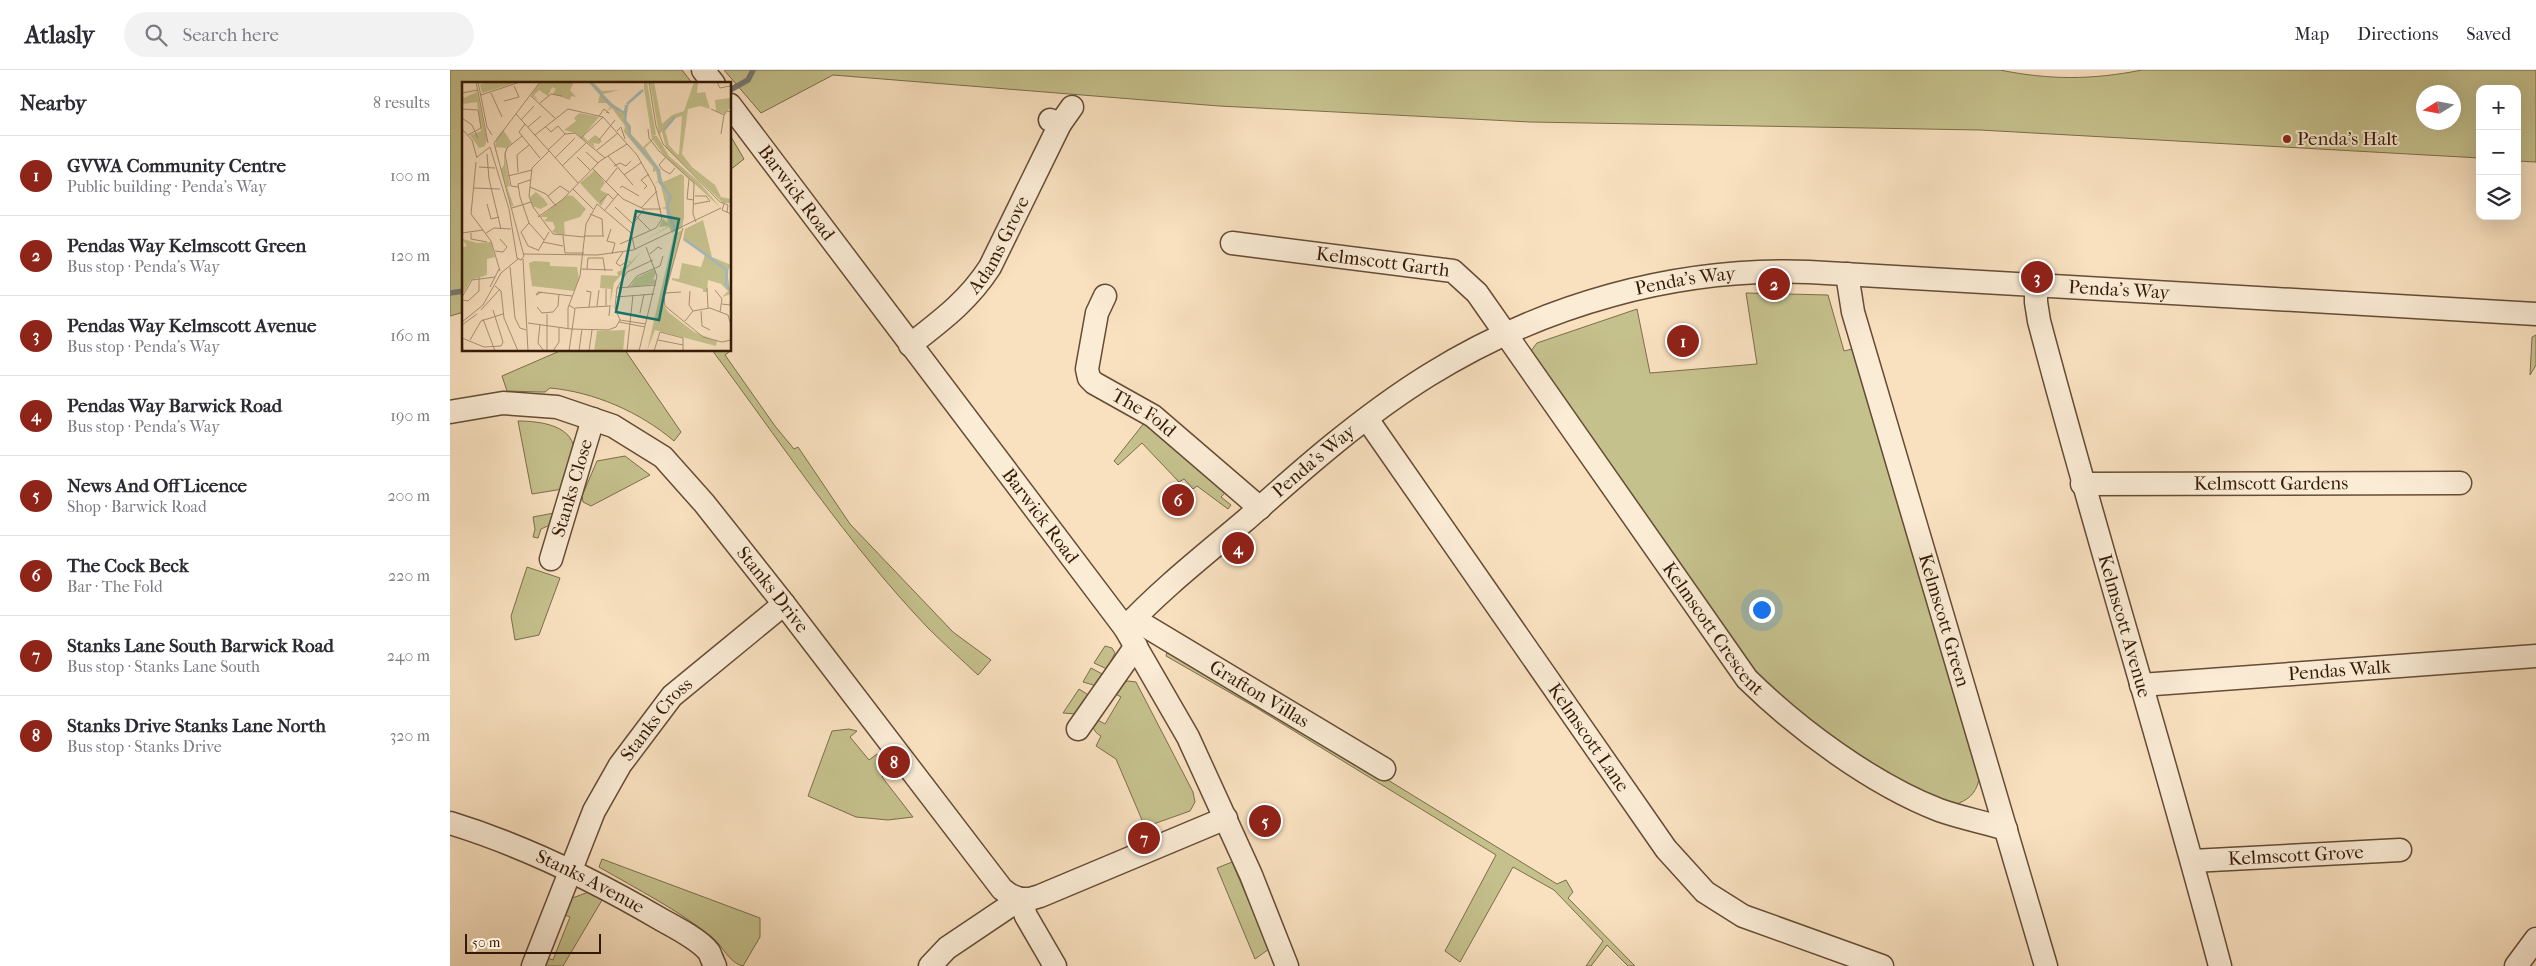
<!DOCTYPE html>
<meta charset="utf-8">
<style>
:root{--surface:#fff;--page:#f2f2f3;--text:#2b2b33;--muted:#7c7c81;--line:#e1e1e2;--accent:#8f2418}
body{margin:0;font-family:"IM FELL French Canon",serif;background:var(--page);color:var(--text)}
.controls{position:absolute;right:15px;top:15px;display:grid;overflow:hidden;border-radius:10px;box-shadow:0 5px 20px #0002}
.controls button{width:45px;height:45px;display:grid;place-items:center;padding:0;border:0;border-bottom:1px solid var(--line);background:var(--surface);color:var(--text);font:25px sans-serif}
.compass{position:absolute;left:1966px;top:15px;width:45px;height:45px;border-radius:50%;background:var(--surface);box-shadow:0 5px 20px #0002;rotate:259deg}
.scale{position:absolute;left:15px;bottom:12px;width:136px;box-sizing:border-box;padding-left:5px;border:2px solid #341a06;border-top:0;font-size:14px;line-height:18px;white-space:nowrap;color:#341a06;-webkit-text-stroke:4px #fbecd6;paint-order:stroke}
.you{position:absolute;left:1311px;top:539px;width:18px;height:18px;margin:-12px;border:4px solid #fff;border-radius:50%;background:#1a73e8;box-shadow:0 0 0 8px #1a73e833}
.badge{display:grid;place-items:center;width:32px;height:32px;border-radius:50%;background:var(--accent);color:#fff;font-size:16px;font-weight:700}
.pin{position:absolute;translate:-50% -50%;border:2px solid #fff;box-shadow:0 1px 5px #0006}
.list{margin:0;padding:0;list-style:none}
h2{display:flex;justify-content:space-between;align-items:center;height:65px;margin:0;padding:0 20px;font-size:21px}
h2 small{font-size:16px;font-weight:400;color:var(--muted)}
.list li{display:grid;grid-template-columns:32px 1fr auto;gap:15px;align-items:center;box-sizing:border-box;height:80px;padding:0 20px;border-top:1px solid var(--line)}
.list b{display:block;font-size:19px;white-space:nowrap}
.list p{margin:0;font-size:16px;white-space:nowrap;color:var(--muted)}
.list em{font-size:16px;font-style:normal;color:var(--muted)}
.icon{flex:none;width:28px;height:28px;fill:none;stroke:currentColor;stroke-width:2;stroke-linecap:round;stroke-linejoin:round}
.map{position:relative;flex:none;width:2086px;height:896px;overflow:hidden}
header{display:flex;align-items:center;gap:30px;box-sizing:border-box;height:70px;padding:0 25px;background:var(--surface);border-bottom:1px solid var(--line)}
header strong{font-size:24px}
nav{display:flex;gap:28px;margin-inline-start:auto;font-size:18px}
.search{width:350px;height:45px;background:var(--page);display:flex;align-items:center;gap:12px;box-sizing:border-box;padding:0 18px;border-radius:28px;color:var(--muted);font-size:19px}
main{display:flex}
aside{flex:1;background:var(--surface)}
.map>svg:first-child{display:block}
.green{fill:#c5c18d;stroke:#7c6e4a;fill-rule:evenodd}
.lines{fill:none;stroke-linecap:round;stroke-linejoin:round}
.stream{stroke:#777a74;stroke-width:5.5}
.minor-casing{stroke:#654c34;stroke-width:25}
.minor{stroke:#fbecd6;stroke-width:22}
.poi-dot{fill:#8f2418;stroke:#fbecd6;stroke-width:2}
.labels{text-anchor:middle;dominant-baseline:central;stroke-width:4;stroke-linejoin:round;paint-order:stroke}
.poi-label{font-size:19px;fill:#341a06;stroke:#fbecd6;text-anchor:start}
.street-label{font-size:19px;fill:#341a06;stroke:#fbecd6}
.inset-river{fill:none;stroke:#a4babe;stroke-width:2.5}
.inset-road{fill:none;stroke:#aa9176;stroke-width:1}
.view{fill:#0f766e;fill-opacity:0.15;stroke:#0f766e;stroke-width:2.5}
.inset-edge{fill:none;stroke:#341a06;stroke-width:2.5}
</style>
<header>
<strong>Atlasly</strong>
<div class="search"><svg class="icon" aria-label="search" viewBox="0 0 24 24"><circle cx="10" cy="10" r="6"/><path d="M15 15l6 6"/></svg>Search here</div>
<nav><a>Map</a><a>Directions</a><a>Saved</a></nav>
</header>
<main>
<aside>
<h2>Nearby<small>8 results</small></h2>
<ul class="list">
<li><span class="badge">1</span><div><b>GVWA Community Centre</b><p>Public building · Penda's Way</p></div><em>100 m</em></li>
<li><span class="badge">2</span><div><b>Pendas Way Kelmscott Green</b><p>Bus stop · Penda's Way</p></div><em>120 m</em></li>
<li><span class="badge">3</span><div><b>Pendas Way Kelmscott Avenue</b><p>Bus stop · Penda's Way</p></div><em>160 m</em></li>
<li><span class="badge">4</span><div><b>Pendas Way Barwick Road</b><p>Bus stop · Penda's Way</p></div><em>190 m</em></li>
<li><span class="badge">5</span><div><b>News And Off Licence</b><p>Shop · Barwick Road</p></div><em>200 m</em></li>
<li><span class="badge">6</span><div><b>The Cock Beck</b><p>Bar · The Fold</p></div><em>220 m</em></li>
<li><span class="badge">7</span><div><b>Stanks Lane South Barwick Road</b><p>Bus stop · Stanks Lane South</p></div><em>240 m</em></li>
<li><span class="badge">8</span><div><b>Stanks Drive Stanks Lane North</b><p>Bus stop · Stanks Drive</p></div><em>320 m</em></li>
</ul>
</aside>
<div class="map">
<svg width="2086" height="896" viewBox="0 0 2086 896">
<rect width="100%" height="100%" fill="#f9e1c0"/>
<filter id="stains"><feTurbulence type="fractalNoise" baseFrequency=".004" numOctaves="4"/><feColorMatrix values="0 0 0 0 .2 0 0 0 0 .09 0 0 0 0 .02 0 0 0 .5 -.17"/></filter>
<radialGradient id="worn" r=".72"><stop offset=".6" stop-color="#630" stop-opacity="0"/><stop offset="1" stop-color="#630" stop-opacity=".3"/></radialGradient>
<path class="green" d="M0 0H232L243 14H14V242L0 246Z
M274 0H1550C1599 10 1642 10 1692 0H2086V92L2067 91V19H2030V88L1530 60 1080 52 769 36 383 5 311 43ZM1974 22H2004V52H1974Z
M280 65 294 89 280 100Z
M1296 223 1378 225 1394 281 1402 279 1529 710C1525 725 1518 730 1504 735L1432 702 1335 637 1299 599 1080 282 1087 273 1187 239 1200 303 1307 294Z
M2086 265V295L2080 305 2082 267Z
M112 280H175L231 362 224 371C190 342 144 322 100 318L95 322H90L57 321 52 306Z
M262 280H277L279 282 275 285 325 356 344 379 348 377 400 454 503 562 541 590 528 605C511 589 494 574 478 558 397 473 332 374 262 280Z
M698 348 776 422 771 427 781 435 778 439 747 416 743 419 734 409 729 412 692 373 668 395 664 391Z
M68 351C89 351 127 355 124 385 123 396 116 409 113 419L82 424Z
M175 386 200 405 141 436 133 432 132 426 147 391Z
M104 443 102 454 91 459 88 468 83 467 85 459 83 447Z
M77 497 110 508 89 565 65 570 61 546Z
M655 576 662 578 665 583 657 599 644 593Z
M717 582 933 707 1107 814 1116 810 1123 822 1118 828 1185 896H1178L1157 875 1141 896H1136L1153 871 1104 820 1063 797 1010 892 995 881 1046 785 805 637 716 586Z
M641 598 654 605 647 616 633 612Z
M678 611 686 612 743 722 745 732 740 741 695 757 666 689 646 676 651 666C643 662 642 655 642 647L655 654 671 627 660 621 668 613Z
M629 619 640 626 627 644 613 643Z
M399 659 407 661 400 667 419 690 427 684 439 701 432 707 463 747 438 750 406 747 358 726 382 661Z
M152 789 310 848V867L293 896C279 893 273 876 262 867 228 840 187 819 149 797Z
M782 792 819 879 805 889 767 798Z
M144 820 155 825 113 896H89V885L103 890 120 847 107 842 117 830Z"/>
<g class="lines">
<path class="stream" d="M280 20 298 10 303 0
M0 223 14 221"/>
<defs>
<g id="minor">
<path d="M253 0 264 14"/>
<path id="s1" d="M280 35 675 558 738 667 801 805 837 896"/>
<path d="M600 50 610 54 622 37"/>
<path id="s2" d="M782 173 1003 201 1027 223 1297 609C1348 659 1422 714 1489 740 1511 748 1534 752 1556 759"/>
<path id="s3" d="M1397 204 1403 242 1596 896"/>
<path id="s4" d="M1586 216V232L1589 251C1646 467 1713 680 1770 896"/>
<path id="s5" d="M655 226 647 243 637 299 639 308 644 313 703 346 810 438"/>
<path id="s6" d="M460 275C492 250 518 231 540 197L610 54"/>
<path id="s7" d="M0 342 53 333 107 337 163 356 213 387 254 433 334 534 552 819 560 825 570 829"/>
<path id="s8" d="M917 349 1216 779 1255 822 1293 846 1432 896"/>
<path id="s9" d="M1632 414 2010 413"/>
<path id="s10" d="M101 489 143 349"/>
<path id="s11" d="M684 549 934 699"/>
<path id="s12" d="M675 558C711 519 756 484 797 449 854 398 913 346 979 305 1092 235 1225 197 1359 202L2086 244"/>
<path id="s13" d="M1691 615 2086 586"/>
<path d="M628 659 686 576"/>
<path id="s14" d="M0 753C75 776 144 810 212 850 225 857 250 870 259 882 261 886 263 892 265 896"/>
<path id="s15" d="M1742 791 1950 780"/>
<path d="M570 829 576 846 605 896"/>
<path id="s16" d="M83 896 144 741 170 695 222 626 334 534"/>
<path d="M480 896 497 878 570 829H580L590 826 776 748"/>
<path d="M2066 896 2086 869"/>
</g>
</defs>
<use href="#minor" class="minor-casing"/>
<use href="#minor" class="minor"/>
</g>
<circle class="poi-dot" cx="1837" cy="69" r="5"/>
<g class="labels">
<g class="poi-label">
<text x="1847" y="69">Penda's Halt</text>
</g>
<g class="street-label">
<text stroke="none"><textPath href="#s1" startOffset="110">Barwick Road</textPath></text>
<text stroke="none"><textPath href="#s6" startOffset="136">Adams Grove</textPath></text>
<text stroke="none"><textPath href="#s2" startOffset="152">Kelmscott Garth</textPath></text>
<text stroke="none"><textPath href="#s12" startOffset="671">Penda's Way</textPath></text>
<text stroke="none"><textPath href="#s12" startOffset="1106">Penda's Way</textPath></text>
<text stroke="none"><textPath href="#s5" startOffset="150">The Fold</textPath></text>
<text stroke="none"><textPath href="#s12" startOffset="252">Penda's Way</textPath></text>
<text stroke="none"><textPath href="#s9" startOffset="189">Kelmscott Gardens</textPath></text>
<text stroke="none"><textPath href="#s10" startOffset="74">Stanks Close</textPath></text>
<text stroke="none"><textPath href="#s1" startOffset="515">Barwick Road</textPath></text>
<text stroke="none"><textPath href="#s7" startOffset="398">Stanks Drive</textPath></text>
<text stroke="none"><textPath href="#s3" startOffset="360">Kelmscott Green</textPath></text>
<text stroke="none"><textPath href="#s4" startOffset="352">Kelmscott Avenue</textPath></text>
<text stroke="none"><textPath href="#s2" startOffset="666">Kelmscott Crescent</textPath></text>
<text stroke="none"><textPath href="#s13" startOffset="199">Pendas Walk</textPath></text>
<text stroke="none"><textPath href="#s11" startOffset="146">Grafton Villas</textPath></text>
<text stroke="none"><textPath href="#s16" startOffset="278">Stanks Cross</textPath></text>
<text stroke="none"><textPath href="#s8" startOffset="388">Kelmscott Lane</textPath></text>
<text stroke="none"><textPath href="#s15" startOffset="104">Kelmscott Grove</textPath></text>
<text stroke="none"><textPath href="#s14" startOffset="152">Stanks Avenue</textPath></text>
</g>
</g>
<g transform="translate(12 12)">
<rect width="269" height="269" fill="#f9e1c0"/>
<path d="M28 0H56L20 11 18 2ZM78 0H112L108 8 114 15 109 14 108 18 91 12 94 7 90 5 86 14 77 8 72 13 77 19 69 13ZM127 0H131L140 9 158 8 141 12 159 31 161 30 165 22 167 20 164 38 169 44V52L181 65 190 57 182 6V0H185L194 53 191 54H195L207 74 236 99 258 125 203 75 191 58 183 66 197 87 201 100 219 92 222 94V135L220 146 210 151 207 145 183 158 207 144 197 145 201 137 206 141 204 127 199 126 204 125 199 104 196 100 193 102 196 99 194 89 191 90V85L162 50 163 44 150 26 145 29 148 25 144 21H136L138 12ZM188 0H192L200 42 210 33 222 29 232 0H236L235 11 243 10 248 27 238 24 226 27 220 72 230 85 253 103 259 115 269 117V121H261L204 66 200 50 197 52ZM220 34 217 72 216 73 207 63 203 48 210 37ZM15 10 25 57 23 64 17 66 8 53 19 49 15 20 0 22V12L2 16ZM268 16V26L262 32 254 29 253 18ZM117 31 137 35 121 54 126 59 133 53 136 55 140 59 137 62 131 61 133 66 113 51 102 48 114 39 112 36ZM41 48 50 61 44 67 43 77 48 104 45 105 52 125 49 123 39 87 42 83V73L44 66 33 65 39 84 33 68 34 57ZM133 88 143 101 138 108 146 112 139 124 118 101ZM74 110 82 117 86 123 78 127 71 124 68 115ZM106 113 111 114 124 127 118 135 102 140 103 153H99L90 150 93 146 91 140 82 139 86 135H78ZM241 138 250 175 269 183 265 190 269 212 260 215 266 209 259 202 246 198 245 210H241V207L210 198V196L217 197 220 181 239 185 243 173 221 158 223 147ZM220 148 201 222 206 230 232 250 255 259 254 264 193 248 185 269 212 152ZM0 152 1 157 15 161 29 160 33 175 25 177V193L9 198 0 213V165L5 164 0 157ZM182 167 152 201 148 223 152 224H148V223L149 207 138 206 139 193 156 194 155 190 160 188 158 185 161 187 162 183 164 185 168 181 165 178 169 180ZM72 179 88 180V184L115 185 117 197 112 209 70 204 67 181ZM193 187 194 192 191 197 194 198 193 202 168 205 174 196ZM163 248 161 269H132L135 249Z" fill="#c5c18d" fill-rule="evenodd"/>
<path class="inset-river" d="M128 0 147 21 162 31M165 22 181 8M164 23 163 39 167 44 168 54 197 88 198 100 209 115 205 125 213 148M202 48 213 35M222 157 265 188 264 203 269 209"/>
<path class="inset-road" d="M14 0 26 61M16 0 25 45 30 53M187 0 194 44 201 62 258 120 266 123 265 130M255 0 258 6 268 4M0 11 16 8M29 11 40 35M19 13 58 0M69 14 93 36M42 19 57 15 52 4M78 21 89 12 100 14M0 27 16 28 19 46 6 53M249 27 262 33 265 29 269 30M54 32 116 101M137 34 142 27 147 31 144 30M0 36 10 43 16 56M59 38 72 24M63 42 57 50 78 76M83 44 89 50 96 44 103 52 113 51 143 76M66 45 79 34M0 47 10 58 15 76M186 47 187 56 197 69 232 101 231 132 234 140M155 49 159 45 163 57M259 52 262 33M73 53 106 27 141 35 175 73 193 105 200 137 194 146 158 162M119 56 141 35M137 58 153 38M28 65 47 127 55 176 59 178 62 174 32 61 78 0M86 68 103 52M135 68 156 51M87 69 70 86 67 114 71 125 91 152 122 155M124 70 136 81M25 72 27 97 39 147M146 74 171 103M15 75 28 65M115 75 128 88M93 76 113 56M203 76 197 83 201 88 208 92 213 86M14 80 9 132 29 159 38 189M100 84 124 61M152 84 158 81 164 84 169 79M17 85 33 86M130 86 161 117 182 127H199M56 90 55 73 67 63M162 93 180 80M46 94 70 88M227 97 225 117 232 118M68 98 56 102 58 115 67 141 82 158M144 100 155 86M56 105 49 104 43 72 45 66 60 54M68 105 84 112 94 124M11 106 38 107M158 106 160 104 177 114M111 107 131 127M182 107 185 104 179 98 187 92M86 114 98 104 107 110M138 120 146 112 151 117M25 122 29 137 37 135M232 122 248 119 244 114H233M262 122 260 128 269 132M153 125 171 142 182 127M50 126 69 120M179 126 195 109M143 128 156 112M128 132 140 137 141 154M172 132 188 148M76 135 100 118 138 79 165 62M67 141 59 150 66 164 76 168M221 146 202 215 203 224 241 255 260 260 269 258M149 147 145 159 153 161 150 172M0 151 21 148M9 151V157L25 160M24 151 32 146 49 147M101 154 103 171H122M123 154H142M81 160 101 164M33 169 41 170 45 165 38 157M76 169 87 150M161 170 154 181 158 184 164 180M61 172 135 173 171 168 259 126M188 172 196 165 200 167M61 177 66 269M48 185 53 236 58 246 64 248M119 187 151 188M125 187 126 176H141L143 189M33 204 39 209 42 236 56 269M28 205 37 187M166 205 175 194 198 184 201 174M155 206 194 203M245 206 246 226M253 208 260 217 258 230M124 209 129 210 127 225M228 209 227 223 231 229M80 210 74 213 76 210 110 214M203 211 219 210M0 215 10 198 33 195M154 215 192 212M0 218 6 219 17 209V195M260 222 268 223 269 215M135 224 137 208M144 224V207M75 225 80 231 91 230 96 224 97 212M113 226 148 224 147 234M19 228 38 207M239 229 240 244 248 248M178 231 182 212M85 232V269M21 237 33 269M158 238 153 226 155 206 165 190 191 178M158 238 184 242M223 239 231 229 248 226 266 233 269 243M0 240 21 223 39 191 56 177M157 240 183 245M66 241 109 247 146 248 154 245 158 238M78 242 76 261 82 269M106 247V226L118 194 124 142 135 122 169 151 173 168M0 256 22 265 39 264 41 260 31 228M8 258 19 239 41 232M196 258 221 263M1 269 0 243 15 232M91 269 97 260V246M107 269 113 227 107 223M117 269 120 247M127 269 130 248M165 269 171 213M177 269 195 194 184 165M192 269 198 250 221 256V269"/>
<path class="view" d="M174 129 217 137 197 238 154 230Z"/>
<rect width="269" height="269" class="inset-edge"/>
</g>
<rect width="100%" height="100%" filter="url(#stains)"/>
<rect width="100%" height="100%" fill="url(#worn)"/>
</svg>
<div class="controls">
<button>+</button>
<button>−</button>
<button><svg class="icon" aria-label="layers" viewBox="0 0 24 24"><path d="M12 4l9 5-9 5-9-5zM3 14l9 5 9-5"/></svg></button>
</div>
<svg class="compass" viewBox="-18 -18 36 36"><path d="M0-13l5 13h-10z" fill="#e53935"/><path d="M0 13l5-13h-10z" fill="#7c7c81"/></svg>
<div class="scale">50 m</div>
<div class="you"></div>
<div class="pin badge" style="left:1233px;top:271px">1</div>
<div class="pin badge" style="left:1324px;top:214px">2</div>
<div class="pin badge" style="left:1587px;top:207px">3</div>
<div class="pin badge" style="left:788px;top:478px">4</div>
<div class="pin badge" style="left:815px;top:751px">5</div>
<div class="pin badge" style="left:728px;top:430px">6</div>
<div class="pin badge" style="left:694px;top:768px">7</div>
<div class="pin badge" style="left:444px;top:692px">8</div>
</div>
</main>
